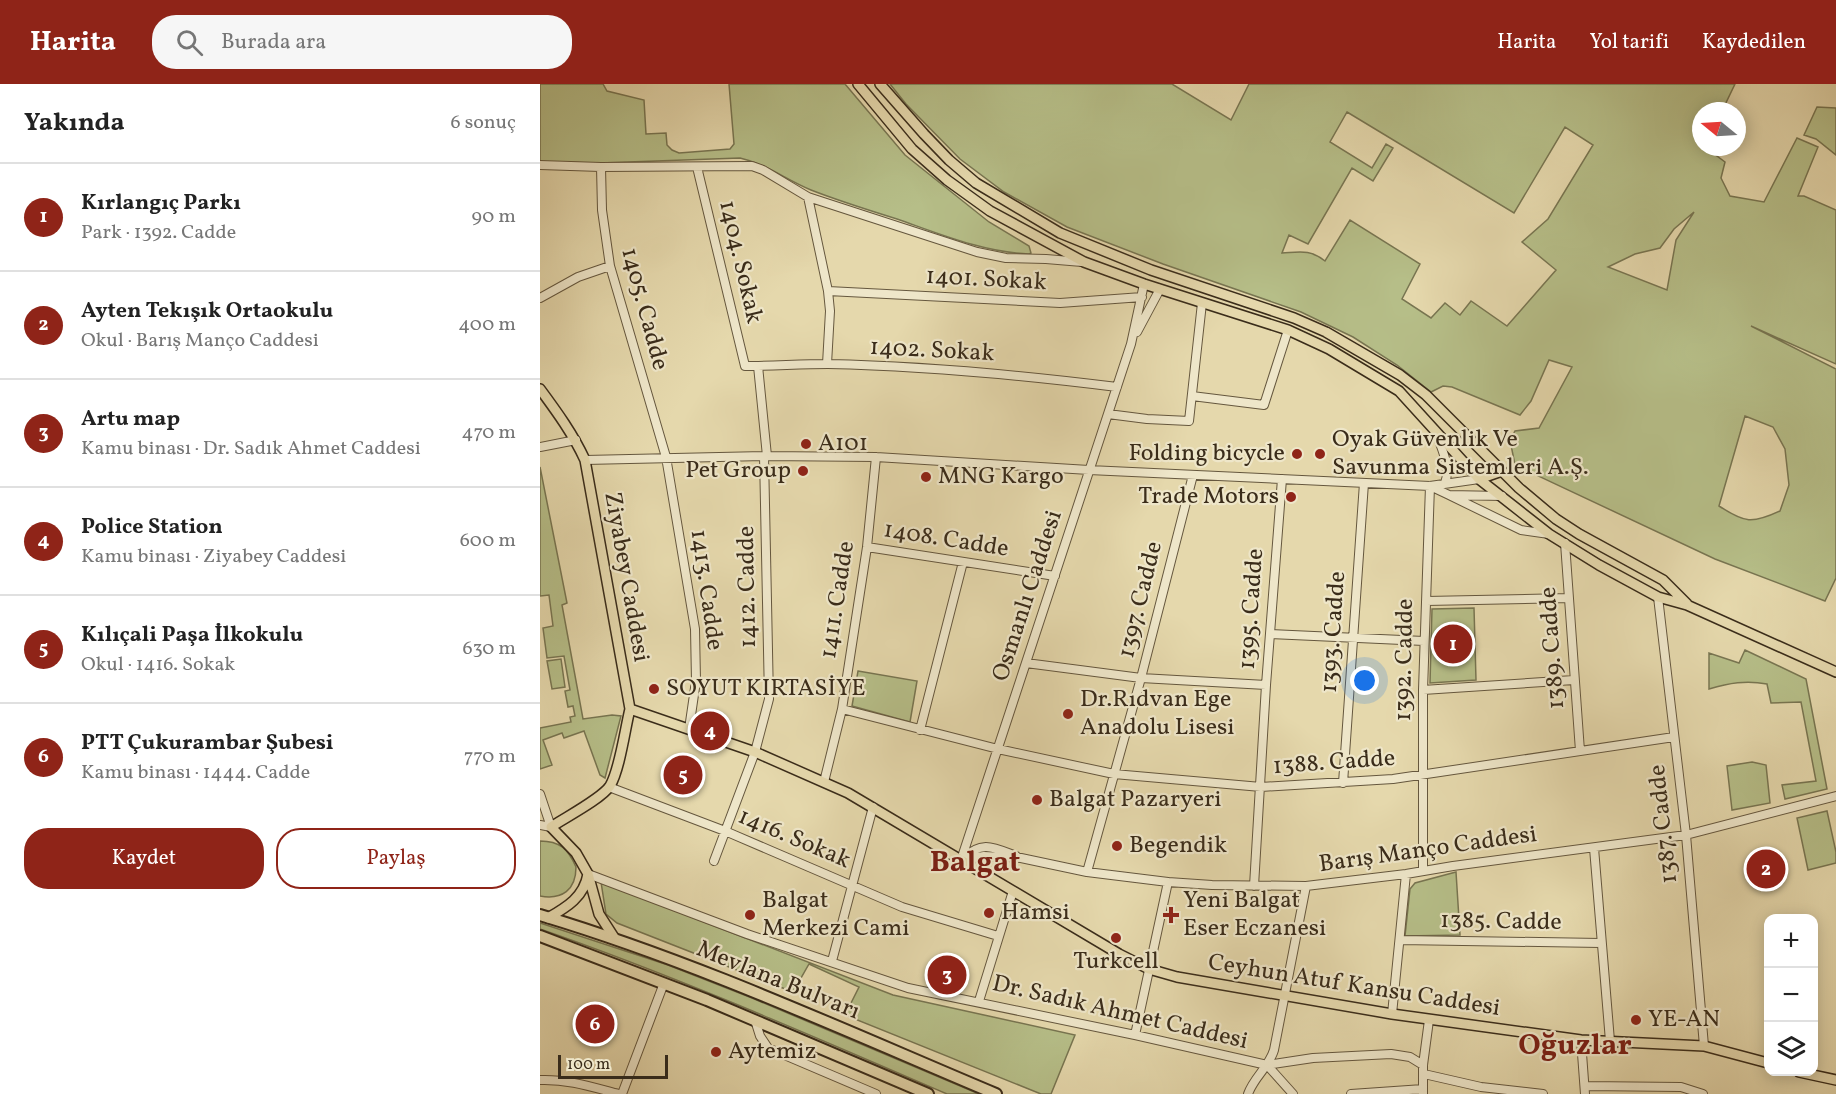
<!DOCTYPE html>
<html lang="tr">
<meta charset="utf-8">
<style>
:root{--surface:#fff;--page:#f6f6f6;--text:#222;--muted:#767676;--line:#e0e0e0;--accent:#8f2418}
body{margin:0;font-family:Vollkorn,serif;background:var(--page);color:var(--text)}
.controls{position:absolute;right:18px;bottom:18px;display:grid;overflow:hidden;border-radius:12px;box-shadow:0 3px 15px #0003}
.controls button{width:54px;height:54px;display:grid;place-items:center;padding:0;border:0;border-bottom:2px solid var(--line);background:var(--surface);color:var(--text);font:30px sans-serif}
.compass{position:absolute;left:1152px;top:18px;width:54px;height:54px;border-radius:50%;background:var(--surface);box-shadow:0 3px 15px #0003;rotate:288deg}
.scale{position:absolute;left:18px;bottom:15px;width:110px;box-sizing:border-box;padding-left:6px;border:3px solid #3a2c1a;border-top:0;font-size:16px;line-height:21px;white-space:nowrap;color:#3a2c1a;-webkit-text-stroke:4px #eee6c9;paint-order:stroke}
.you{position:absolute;left:825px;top:597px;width:21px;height:21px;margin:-15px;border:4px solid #fff;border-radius:50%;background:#1a73e8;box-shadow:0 0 0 9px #1a73e833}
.badge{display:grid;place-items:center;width:39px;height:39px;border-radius:50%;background:var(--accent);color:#fff;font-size:20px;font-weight:700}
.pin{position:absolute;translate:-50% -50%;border:3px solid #fff;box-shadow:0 2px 6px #0006}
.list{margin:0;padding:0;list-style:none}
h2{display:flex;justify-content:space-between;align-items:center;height:78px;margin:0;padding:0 24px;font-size:26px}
h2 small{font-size:20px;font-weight:400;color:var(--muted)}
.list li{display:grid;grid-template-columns:39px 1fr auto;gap:18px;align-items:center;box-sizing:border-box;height:108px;padding:0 24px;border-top:2px solid var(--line)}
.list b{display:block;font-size:22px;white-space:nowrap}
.list p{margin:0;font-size:20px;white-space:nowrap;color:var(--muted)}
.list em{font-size:20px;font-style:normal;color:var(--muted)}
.actions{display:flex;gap:12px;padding:18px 24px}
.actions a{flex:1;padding:14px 0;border:2px solid var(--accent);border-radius:24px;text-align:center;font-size:21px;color:var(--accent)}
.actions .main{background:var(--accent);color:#fff}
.icon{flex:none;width:33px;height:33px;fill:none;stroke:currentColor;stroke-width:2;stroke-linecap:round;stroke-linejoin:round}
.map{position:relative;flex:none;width:1296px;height:1010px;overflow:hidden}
header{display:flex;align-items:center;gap:36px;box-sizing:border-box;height:84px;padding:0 30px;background:var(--accent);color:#fff}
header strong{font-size:28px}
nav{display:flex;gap:33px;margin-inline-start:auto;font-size:21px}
.search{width:420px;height:54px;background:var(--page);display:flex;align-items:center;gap:15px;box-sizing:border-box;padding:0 21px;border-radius:24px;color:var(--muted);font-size:22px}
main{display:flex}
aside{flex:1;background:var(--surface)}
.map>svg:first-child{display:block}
.green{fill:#b6be88;stroke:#787551;stroke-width:1.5;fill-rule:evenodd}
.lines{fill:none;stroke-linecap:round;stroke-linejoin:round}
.minor-casing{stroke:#65573e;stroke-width:10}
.major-casing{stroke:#3a2c1a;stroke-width:12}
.highway-casing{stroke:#3a2c1a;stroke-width:14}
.minor{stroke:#eee6c9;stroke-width:8}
.major{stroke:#e5d8ac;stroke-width:9}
.highway{stroke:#e5d8ac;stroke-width:10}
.poi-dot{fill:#8f2418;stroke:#eee6c9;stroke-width:2}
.labels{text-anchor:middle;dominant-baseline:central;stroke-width:4.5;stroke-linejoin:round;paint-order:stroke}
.street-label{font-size:24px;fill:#3a2c1a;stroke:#eee6c9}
.poi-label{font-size:24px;fill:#3a2c1a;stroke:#eee6c9;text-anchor:start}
.district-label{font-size:30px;font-weight:bold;fill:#7a1f14;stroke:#eee6c9}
</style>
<header>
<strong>Harita</strong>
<div class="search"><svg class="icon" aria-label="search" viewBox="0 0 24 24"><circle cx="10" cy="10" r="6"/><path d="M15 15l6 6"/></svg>Burada ara</div>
<nav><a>Harita</a><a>Yol tarifi</a><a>Kaydedilen</a></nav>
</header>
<main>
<aside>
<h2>Yakında<small>6 sonuç</small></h2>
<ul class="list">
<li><span class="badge">1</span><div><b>Kırlangıç Parkı</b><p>Park · 1392. Cadde</p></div><em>90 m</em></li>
<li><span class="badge">2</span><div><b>Ayten Tekışık Ortaokulu</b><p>Okul · Barış Manço Caddesi</p></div><em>400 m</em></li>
<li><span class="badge">3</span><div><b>Artu map</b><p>Kamu binası · Dr. Sadık Ahmet Caddesi</p></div><em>470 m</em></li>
<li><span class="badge">4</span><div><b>Police Station</b><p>Kamu binası · Ziyabey Caddesi</p></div><em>600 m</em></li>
<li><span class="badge">5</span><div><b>Kılıçali Paşa İlkokulu</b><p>Okul · 1416. Sokak</p></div><em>630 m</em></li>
<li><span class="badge">6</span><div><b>PTT Çukurambar Şubesi</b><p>Kamu binası · 1444. Cadde</p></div><em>770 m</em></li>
</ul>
<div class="actions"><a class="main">Kaydet</a><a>Paylaş</a></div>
</aside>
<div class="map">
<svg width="1296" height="1010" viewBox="0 0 1296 1010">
<rect width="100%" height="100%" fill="#e5d8ac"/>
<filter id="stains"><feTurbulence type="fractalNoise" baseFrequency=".00333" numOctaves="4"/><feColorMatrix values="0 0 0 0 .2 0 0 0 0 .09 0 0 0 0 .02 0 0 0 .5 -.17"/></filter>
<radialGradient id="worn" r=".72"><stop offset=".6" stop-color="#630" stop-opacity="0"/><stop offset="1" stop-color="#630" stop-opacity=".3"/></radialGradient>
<path class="green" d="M0 0H63L67 7 104 16 106 50 126 49 127 61 132 66 139 69 190 65 194 60 189 0H305L365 71 449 138 489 162 491 169 489 170C443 168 400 150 357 135 328 126 299 117 271 106 246 96 227 80 200 74L60 79 0 78Z
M350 0H632L691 36 709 0H1195L1182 27H1161V63H1169V66L1185 78 1181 94 1190 112 1224 118 1257 54 1278 63 1258 112H1264L1296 126V280L1211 242 1296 285V494L1285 517 1175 475 975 381 970 356 975 347 999 344 1032 283 1009 276 991 317 980 331 912 303 903 302 891 308 857 281 813 253 761 228 623 180 527 143 464 108 420 75 366 20ZM807 28 974 129 1025 43 1053 61 1008 135 982 158 1016 186 967 242 931 217 920 231 905 219 891 234 862 215 880 180 810 136 785 177C770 165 760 168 742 169L749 151 768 160 812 84 833 97 853 64 846 60 832 84 790 58ZM1154 128 1136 156 1127 206 1068 183 1095 170 1120 164 1134 145ZM1205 332 1233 343 1245 365 1249 401 1240 427C1212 440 1205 439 1179 422Z
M1277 23 1296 24V71L1276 55 1264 51Z
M0 383 27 519 22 521 43 635 72 631 81 632 65 694 60 691 44 647 24 654 22 649 3 656 12 681 0 685V644L31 638 30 633 35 632 33 622 28 623 25 607 30 606 24 572 7 574 3 544 13 542 9 511 0 512Z
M934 524 936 596 890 599 892 525Z
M1205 566 1266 595 1287 705 1245 715 1242 701 1276 697 1261 618 1231 619 1227 600C1206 596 1189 599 1169 605V569L1199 579Z
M21 575 25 603 12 605 7 577Z
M318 587 377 597 370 638 312 622Z
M1212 678 1226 681 1230 719 1192 726 1187 682Z
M1287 727 1296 768V779L1268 786 1257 734Z
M0 757C20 757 28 765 36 783 36 806 22 816 0 812Z
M916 788 920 851 865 852 870 805 875 799Z
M61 798 353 911 535 951 511 1010H501L305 931 319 903 269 880 253 908 77 839 66 830Z
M0 839 128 881 212 914 439 1010H407C272 952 138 893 0 845Z"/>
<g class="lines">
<defs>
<path id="minor" d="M0 81 61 83 212 82 223 86 268 113 437 168 466 174 506 175 542 178
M61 83 62 126 70 182 126 373 155 545 156 597 149 645
M157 83 205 282C233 282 260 280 288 280 384 282 481 291 577 303
M268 113 288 207 290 227 287 280
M288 207 520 219 602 213
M0 214 38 193 70 182
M597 248 620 205
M218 282 227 372
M652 312 724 321 748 246
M568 330 607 335 649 337 662 219
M897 351C902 366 911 383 905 399
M0 363 36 356
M45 376 224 372 336 373 549 386 890 402 939 395
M890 402 909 411 962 412
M909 411 981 446 1009 450
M1025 459 1040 667
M327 463 515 492
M1118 513 1146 751 1164 962
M886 517 1028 514
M730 550 884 557
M486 579 601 594 726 601
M883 606 1034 596
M302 625 458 665 574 690 721 703 853 695 1134 653
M380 646 423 478
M284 698 302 625 327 463 336 373
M803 699 824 399
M69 703 185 747 362 823 458 852
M0 710 11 743 0 741
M1054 764 1070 957
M422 775C442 756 453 763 476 772
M421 776 444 772 481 774 547 788 628 798 672 801 766 802 866 790 913 782 1146 751 1296 712
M421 776 591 260 604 200
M174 777 215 668 229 615 224 372
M883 787V606L890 402
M547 788 601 594 653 391
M48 790 207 850 368 904 595 951 727 981 773 974 851 970 870 973 883 981
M714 802 726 601 742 395
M860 856 1061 859
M292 877 333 723
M439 917 473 807
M852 930 866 790
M215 936 220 952 228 964 336 1010
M595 951 628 798
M1041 956 1045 1010
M727 981 753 1010
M884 990 941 1003 1003 1010
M0 996C28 995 52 1003 79 1010
M1045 1002 1141 1003 1163 1010
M82 1010 124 899
M708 1010C714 993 729 983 734 966L766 802
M811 1010 883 1005
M883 1010V981L889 936"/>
<path id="major" d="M318 0 372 65 407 96 450 127 544 178 604 200 748 246 789 265 859 307 939 395 1009 450 1059 481 1118 513 1147 521 1296 588
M340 0 384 50 409 76 436 99 520 149 611 186 754 234 786 248 860 291 886 311 979 404 1016 435 1039 450 1123 496 1147 520
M0 305C17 328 33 350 45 376L90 625 215 668 308 709 579 870 609 885 637 893 852 930 1041 956 1164 962 1228 979
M939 395 962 387
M8 834C27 823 44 813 48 790
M75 855 59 830 48 790 36 769 11 743C26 733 61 715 70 702 80 685 85 645 90 625
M1259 988 1296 996"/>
<path id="highway" d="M0 831C157 878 306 947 456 1010
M0 852 167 916 388 1010"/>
</defs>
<use href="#minor" class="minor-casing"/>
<use href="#major" class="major-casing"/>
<use href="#highway" class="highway-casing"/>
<use href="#minor" class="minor"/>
<use href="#major" class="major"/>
<use href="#highway" class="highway"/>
</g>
<g class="poi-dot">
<circle cx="266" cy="360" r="6"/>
<circle cx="757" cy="370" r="6"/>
<circle cx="780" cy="370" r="6"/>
<circle cx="263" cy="387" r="6"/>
<circle cx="386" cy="393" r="6"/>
<circle cx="751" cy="413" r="6"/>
<circle cx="114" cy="605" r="6"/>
<circle cx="528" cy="630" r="6"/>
<circle cx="497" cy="716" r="6"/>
<circle cx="577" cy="762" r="6"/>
<circle cx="449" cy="829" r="6"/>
<circle cx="210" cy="831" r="6"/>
<path d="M628 822h6v6h6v6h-6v6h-6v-6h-6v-6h6z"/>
<circle cx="576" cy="854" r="6"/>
<circle cx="1096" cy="936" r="6"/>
<circle cx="176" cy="968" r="6"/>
</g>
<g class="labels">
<g class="street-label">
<text transform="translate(200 178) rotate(77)">1404. Sokak</text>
<text transform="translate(446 196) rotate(3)">1401. Sokak</text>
<text transform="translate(104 225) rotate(75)">1405. Cadde</text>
<text transform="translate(392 267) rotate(3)">1402. Sokak</text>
<text transform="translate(406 456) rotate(9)">1408. Cadde</text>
<text transform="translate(86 493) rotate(80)">Ziyabey Caddesi</text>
<text transform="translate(208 503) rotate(-91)">1412. Cadde</text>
<text transform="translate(166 506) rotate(82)">1413. Cadde</text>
<text transform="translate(488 512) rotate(-72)">Osmanlı Caddesi</text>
<text transform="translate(298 516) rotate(-81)">1411. Cadde</text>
<text transform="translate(601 516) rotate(-76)">1397. Cadde</text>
<text transform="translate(712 525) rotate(-86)">1395. Cadde</text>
<text transform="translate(794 548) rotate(-86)">1393. Cadde</text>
<text transform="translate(1013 564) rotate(-94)">1389. Cadde</text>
<text transform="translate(865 576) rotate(-89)">1392. Cadde</text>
<text transform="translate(794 679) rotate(-4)">1388. Cadde</text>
<text transform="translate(1124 740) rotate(-96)">1387. Cadde</text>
<text transform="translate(254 755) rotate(23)">1416. Sokak</text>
<text transform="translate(888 766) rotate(-8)">Barış Manço Caddesi</text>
<text transform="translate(961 838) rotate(1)">1385. Cadde</text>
<text transform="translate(238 897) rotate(22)">Mevlana Bulvarı</text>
<text transform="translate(814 902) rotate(9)">Ceyhun Atuf Kansu Caddesi</text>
<text transform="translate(580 929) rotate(13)">Dr. Sadık Ahmet Caddesi</text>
</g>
<g class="poi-label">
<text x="792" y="356">Oyak Güvenlik Ve<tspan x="792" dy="28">Savunma Sistemleri A.Ş.</tspan></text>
<text x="278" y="360">A101</text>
<text x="745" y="370" text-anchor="end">Folding bicycle</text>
<text x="251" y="387" text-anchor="end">Pet Group</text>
<text x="398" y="393">MNG Kargo</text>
<text x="739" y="413" text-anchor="end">Trade Motors</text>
<text x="126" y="605">SOYUT KIRTASİYE</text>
<text x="540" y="616">Dr.Rıdvan Ege<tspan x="540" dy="28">Anadolu Lisesi</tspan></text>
<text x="509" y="716">Balgat Pazaryeri</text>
<text x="589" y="762">Begendik</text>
<text x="222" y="817">Balgat<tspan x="222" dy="28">Merkezi Cami</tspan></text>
<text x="643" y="817">Yeni Balgat<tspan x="643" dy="28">Eser Eczanesi</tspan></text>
<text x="461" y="829">Hamsi</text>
<text x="576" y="878" text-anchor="middle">Turkcell</text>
<text x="1108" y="936">YE-AN</text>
<text x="188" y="968">Aytemiz</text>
</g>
<g class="district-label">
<text x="435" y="779">Balgat</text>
<text x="1035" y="962">Oğuzlar</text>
</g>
</g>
<rect width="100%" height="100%" filter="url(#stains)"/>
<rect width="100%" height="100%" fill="url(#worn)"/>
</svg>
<div class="controls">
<button>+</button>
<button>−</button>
<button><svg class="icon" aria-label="layers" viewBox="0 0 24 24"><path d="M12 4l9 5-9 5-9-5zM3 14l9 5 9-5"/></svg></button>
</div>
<svg class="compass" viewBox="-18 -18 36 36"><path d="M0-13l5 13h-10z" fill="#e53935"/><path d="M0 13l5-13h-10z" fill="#767676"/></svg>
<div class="scale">100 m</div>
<div class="you"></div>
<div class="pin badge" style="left:913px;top:560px">1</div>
<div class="pin badge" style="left:1226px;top:785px">2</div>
<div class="pin badge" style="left:407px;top:891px">3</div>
<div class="pin badge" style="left:170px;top:647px">4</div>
<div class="pin badge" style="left:143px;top:691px">5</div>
<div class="pin badge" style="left:55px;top:940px">6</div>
</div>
</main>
